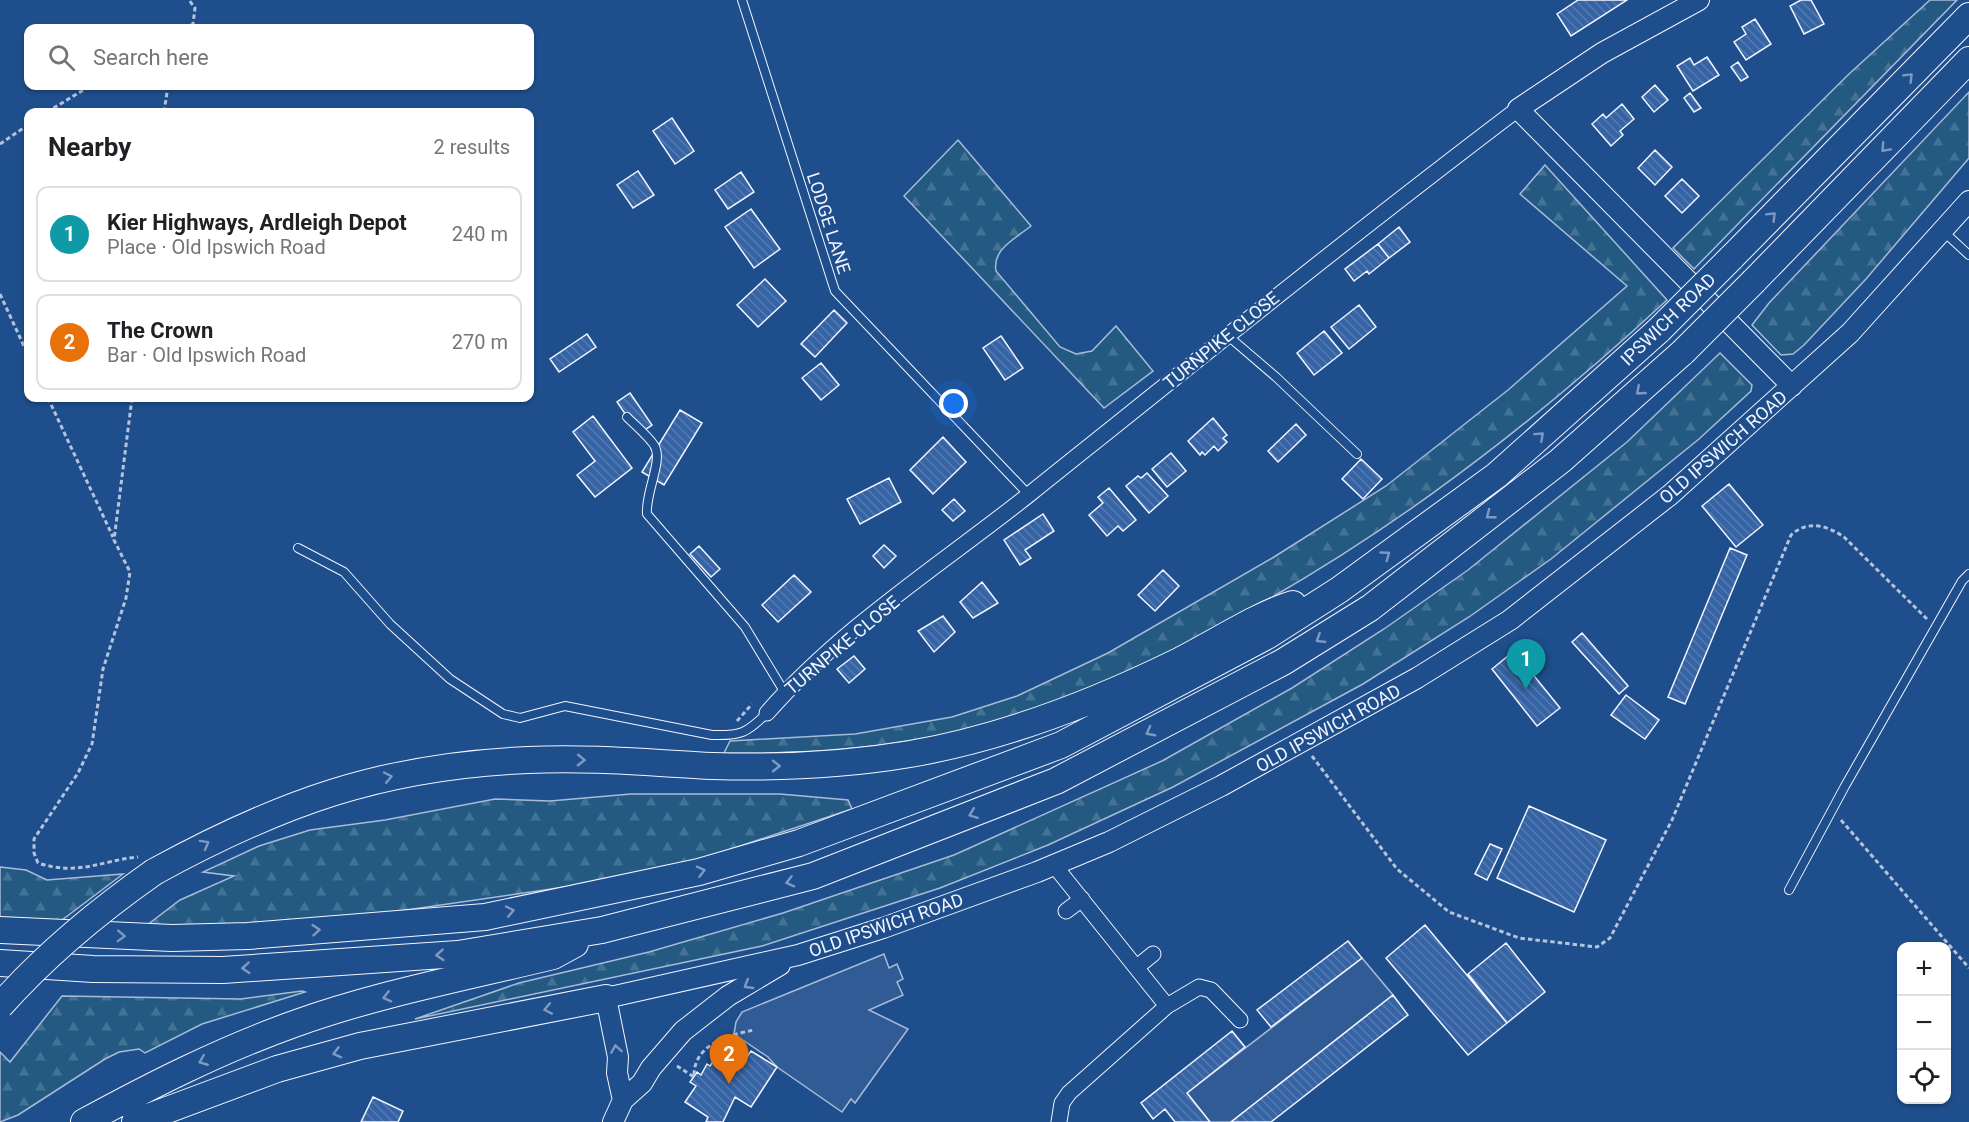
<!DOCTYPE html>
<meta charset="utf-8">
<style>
:root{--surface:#fff;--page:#f6f6f6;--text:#202124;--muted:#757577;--line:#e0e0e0;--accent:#846436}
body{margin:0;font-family:Roboto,sans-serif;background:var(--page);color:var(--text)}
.controls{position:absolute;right:18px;bottom:18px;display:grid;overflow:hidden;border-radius:12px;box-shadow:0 2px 4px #0004}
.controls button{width:54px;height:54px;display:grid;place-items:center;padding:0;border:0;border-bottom:2px solid var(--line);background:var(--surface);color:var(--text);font:30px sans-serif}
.you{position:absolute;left:954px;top:404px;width:21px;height:21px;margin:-15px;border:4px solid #fff;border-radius:50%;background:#1a73e8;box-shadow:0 0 0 9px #1a73e833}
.badge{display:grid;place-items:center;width:39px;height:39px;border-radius:50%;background:var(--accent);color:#fff;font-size:20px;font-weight:700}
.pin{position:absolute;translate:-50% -50px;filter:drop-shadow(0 2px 3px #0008)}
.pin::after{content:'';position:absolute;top:32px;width:21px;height:18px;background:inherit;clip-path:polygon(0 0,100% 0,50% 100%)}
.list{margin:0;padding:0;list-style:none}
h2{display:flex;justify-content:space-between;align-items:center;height:78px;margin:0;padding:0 24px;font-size:26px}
h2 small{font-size:20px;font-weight:400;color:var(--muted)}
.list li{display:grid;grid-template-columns:39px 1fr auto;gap:18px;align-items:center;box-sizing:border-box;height:96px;margin:0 12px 12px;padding:0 12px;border:2px solid var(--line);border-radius:12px}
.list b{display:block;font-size:22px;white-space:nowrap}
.list p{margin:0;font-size:20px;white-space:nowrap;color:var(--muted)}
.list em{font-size:20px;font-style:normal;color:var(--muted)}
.icon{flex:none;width:33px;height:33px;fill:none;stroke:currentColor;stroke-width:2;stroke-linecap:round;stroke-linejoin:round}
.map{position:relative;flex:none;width:1969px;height:1122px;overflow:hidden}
.search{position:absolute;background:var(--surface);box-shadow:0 2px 4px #0004;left:24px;top:24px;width:510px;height:66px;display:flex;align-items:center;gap:15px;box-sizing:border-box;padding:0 21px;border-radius:12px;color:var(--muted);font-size:22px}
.panel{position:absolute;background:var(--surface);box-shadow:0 2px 4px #0004;left:24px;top:108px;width:510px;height:294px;border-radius:12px}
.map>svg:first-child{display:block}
.forest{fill:url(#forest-firs);stroke:#a8bbd7;stroke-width:1.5}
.parking{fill:#305b95;stroke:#a8bbd7;stroke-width:1.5}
.building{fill:url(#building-back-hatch);stroke:#f2f6ff;stroke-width:1.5}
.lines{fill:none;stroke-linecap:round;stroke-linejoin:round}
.service-casing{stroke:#f2f6ff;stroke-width:10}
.minor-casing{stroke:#f2f6ff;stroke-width:17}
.tertiary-casing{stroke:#f2f6ff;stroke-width:22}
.trunk-casing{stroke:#f2f6ff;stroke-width:28}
.path{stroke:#b3c4dc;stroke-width:3;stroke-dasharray:4.5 3;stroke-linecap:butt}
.service{stroke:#1f4e8c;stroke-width:8}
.minor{stroke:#1f4e8c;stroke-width:15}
.tertiary{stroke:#1f4e8c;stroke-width:20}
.trunk{stroke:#1f4e8c;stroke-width:26}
.trunk-bridge-casing{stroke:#f2f6ff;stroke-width:28;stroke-linecap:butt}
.trunk-bridge{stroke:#1f4e8c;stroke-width:26}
.oneway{stroke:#7e9ac0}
.labels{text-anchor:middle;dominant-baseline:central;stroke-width:4.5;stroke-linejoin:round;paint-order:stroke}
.street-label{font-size:18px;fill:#f2f6ff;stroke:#1f4e8c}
</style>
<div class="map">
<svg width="1969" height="1122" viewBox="0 0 1969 1122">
<defs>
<pattern id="forest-firs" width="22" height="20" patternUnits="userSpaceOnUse" patternTransform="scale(1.5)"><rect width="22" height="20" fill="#245a82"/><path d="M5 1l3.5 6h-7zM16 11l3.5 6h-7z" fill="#447295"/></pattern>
<pattern id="building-back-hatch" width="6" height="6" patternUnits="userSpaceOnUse" patternTransform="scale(1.5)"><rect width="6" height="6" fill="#3563a3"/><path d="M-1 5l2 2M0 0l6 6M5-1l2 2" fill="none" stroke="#537ab1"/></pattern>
</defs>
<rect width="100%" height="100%" fill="#1f4e8c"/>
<path class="forest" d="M1930 0H1957L1694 269 1673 248 1849 74Z
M1969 92V158L1866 279 1804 345 1793 354 1781 355 1752 325 1769 303Z
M958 140 1031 226C1015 239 992 249 996 271L1060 347 1076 354 1092 351 1116 326 1153 371 1104 408 904 196Z
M1545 165 1667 300C1517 439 1355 561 1171 651 1117 678 1060 706 1002 721 910 746 819 755 724 753L730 741 855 734 952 717 1017 696 1108 653 1274 557 1386 486 1508 390 1627 286 1520 194Z
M1720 353 1752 385 1751 391 1699 439 1551 559 1469 617 1363 684 1173 787 1048 845 940 888 762 946 415 1019 519 983 649 952 783 913 954 855 1162 761 1292 688 1384 629 1468 570 1627 442Z
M631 794H780L848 800 852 809 655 874 240 934 138 932 180 900 234 876 203 872 259 846 310 830 385 820 495 799 550 801Z
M0 867 26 870 47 880 123 874 50 929 0 922Z
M302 991 305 992 202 1024 145 1053 139 1049 119 1052 105 1059 18 1115 0 1122V1052L10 1062 62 996 241 999Z"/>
<path class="parking" d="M884 954 889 968 897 964 903 979 897 982 903 995 869 1010 908 1029 855 1103 851 1099 842 1112 777 1067 768 1057 734 1034 736 1022 742 1012Z
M1362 958 1393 995 1231 1122H1210L1187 1093Z"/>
<path class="building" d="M1578 0H1627L1571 36 1557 14Z
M1801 0H1811L1824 24 1804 34 1790 6Z
M1755 19 1771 44 1746 60 1734 42 1746 34 1742 27Z
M1707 57 1719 75 1693 91 1677 66 1690 58 1694 65Z
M1738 62 1748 77 1741 81 1731 67Z
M1655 85 1668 100 1654 112 1642 97Z
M1690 93 1701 108 1694 112 1684 98Z
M1622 104 1634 119 1620 131 1623 135 1611 146 1592 124 1603 114 1606 118Z
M672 118 694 151 675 164 653 131Z
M1655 150 1672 167 1655 185 1638 168Z
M638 171 654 195 633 208 617 185Z
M741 172 754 192 728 209 715 190Z
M1682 179 1699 196 1682 213 1665 196Z
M751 209 780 249 754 268 725 227Z
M1399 227 1410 242 1389 258 1378 244Z
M1378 244 1389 258 1369 274 1367 271 1354 281 1345 269Z
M765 279 786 301 758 327 737 305Z
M1359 305 1376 327 1349 349 1331 327Z
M834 310 847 323 815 357 801 344Z
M1324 331 1342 353 1314 375 1297 353Z
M587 334 596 347 559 372 550 359Z
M1001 336 1023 368 1005 380 983 348Z
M821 363 839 385 821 400 802 378Z
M630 393 652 425 639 434 617 402Z
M680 410 702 423 664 485 642 472Z
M593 416 632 468 595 497 577 475 595 461 573 432Z
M1213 418 1227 435 1223 438 1227 442 1218 451 1214 446 1205 455 1202 452 1200 455 1188 441Z
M1296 424 1306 435 1278 462 1268 451Z
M943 437 966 462 933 494 910 470Z
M1171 453 1186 471 1167 487 1152 469Z
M1361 459 1382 479 1363 499 1342 479Z
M1147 473 1168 496 1149 513 1126 486 1138 476 1141 478Z
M889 478 901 502 860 524 847 499Z
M1729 484 1763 525 1736 547 1702 506Z
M1109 488 1136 520 1123 531 1118 526 1107 536 1089 515 1103 503 1098 497Z
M954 499 965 511 953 521 942 510Z
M1043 514 1054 531 1025 550 1031 558 1020 565 1004 540Z
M884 545 896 556 884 568 873 556Z
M699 546 720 569 711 577 690 554Z
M1730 548 1747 555 1685 704 1668 697Z
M1163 570 1179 586 1155 611 1138 595Z
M794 575 811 592 778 622 762 605Z
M982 582 998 603 973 618 960 602Z
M943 616 955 632 934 652 918 631Z
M1582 633 1628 686 1619 694 1572 642Z
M1514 651 1560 708 1537 726 1492 669Z
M854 656 865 669 849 683 837 669Z
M1626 695 1659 720 1645 739 1611 715Z
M1529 806 1606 840 1574 912 1497 878Z
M1490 844 1502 849 1487 880 1475 874Z
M1425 925 1507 1023 1468 1055 1386 958Z
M1348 941 1362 958 1271 1027 1257 1010Z
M1506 943 1545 992 1507 1023 1468 974Z
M1393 995 1408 1015 1271 1122H1231Z
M1232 1031 1245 1047 1187 1093 1210 1122H1175L1165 1109 1153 1119 1141 1103Z
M724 1046 745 1059 751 1051 777 1067 751 1107 735 1097 723 1122H706L708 1117 685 1102 696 1086 690 1082 697 1072 701 1075 707 1064 710 1066Z
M373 1097 403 1111 398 1122H361Z"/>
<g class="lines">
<defs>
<path id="service" d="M742 0 835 291 1029 495
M1944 232 1969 255
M1227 335 1276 377 1357 454
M627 417C636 426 647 435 654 445 664 460 645 492 647 514L745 627 785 693
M298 548 344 572 390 624 450 679 503 714 520 718 565 706 712 735C741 736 747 733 767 713
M1789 890 1845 786 1962 581 1969 574"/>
<path id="minor" d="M767 713C842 627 942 564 1031 493 1192 364 1353 234 1518 109
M1054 865 1167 1006 1199 987 1211 990 1240 1020
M1066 911 1082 899
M1137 967 1153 954
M1059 1122 1062 1103 1069 1093 1167 1006"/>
<path id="tertiary" d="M1699 0 1602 53 1518 109 1792 386
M623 1100 617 1073 618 1057 606 998 798 955 883 928 1037 872 1109 842 1221 786 1417 678 1510 620 1670 495 1850 333 1969 201
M613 1122 623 1100 642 1083 651 1068 683 1031 728 996 780 965"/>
<path id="trunk" d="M1731 258 1969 16
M1754 281 1969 60
M154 872C280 803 382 766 528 760 590 757 652 763 713 766 779 768 845 765 910 754 1003 738 1091 704 1175 663 1210 646 1258 614 1293 604
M0 930 172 938 248 936 485 917 699 872 799 843 1061 745 1267 636 1339 590 1497 475 1659 330
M0 963 93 969 223 970 458 954 602 930 813 876 1056 781 1283 662 1370 608 1560 461 1683 352
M84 1122C152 1085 221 1050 294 1024 377 994 467 977 553 956L575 944
M135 1122 277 1069 360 1046 606 998"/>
</defs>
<use href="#service" class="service-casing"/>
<use href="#minor" class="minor-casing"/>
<use href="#tertiary" class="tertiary-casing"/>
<use href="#trunk" class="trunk-casing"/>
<path class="path" d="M184 28 193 24 195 8 189 0
M47 112 90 86
M164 112 168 86
M0 144 28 125
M0 294 28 355
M48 398 113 537
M132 398 114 540 130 572 126 598 103 669 92 744 78 773 34 839V853L38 863C79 876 99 861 138 857
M737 721 752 704
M1312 756 1397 869 1449 912 1519 938 1597 947 1610 938 1672 820 1791 535C1808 520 1826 525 1844 537L1928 620
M1841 820 1969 968
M677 1066 694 1077C693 1044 729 1035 754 1030"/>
<use href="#service" class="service"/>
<use href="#minor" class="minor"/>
<use href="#tertiary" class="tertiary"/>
<use href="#trunk" class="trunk"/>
<defs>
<path id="trunk-bridge" d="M1659 330 1731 258
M1683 352 1754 281
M0 1006C46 954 97 912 154 872"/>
</defs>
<use href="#trunk-bridge" class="trunk-bridge-casing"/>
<use href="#trunk-bridge" class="trunk-bridge"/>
</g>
<defs><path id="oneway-chevron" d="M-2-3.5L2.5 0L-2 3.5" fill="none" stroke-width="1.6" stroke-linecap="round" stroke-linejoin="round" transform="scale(1.5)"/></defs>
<g class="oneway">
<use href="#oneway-chevron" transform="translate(1909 77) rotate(-45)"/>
<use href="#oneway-chevron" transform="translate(1885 148) rotate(133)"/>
<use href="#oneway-chevron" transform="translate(1772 216) rotate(-45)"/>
<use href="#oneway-chevron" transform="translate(1640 391) rotate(139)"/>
<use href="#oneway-chevron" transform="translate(1540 436) rotate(-42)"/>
<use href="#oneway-chevron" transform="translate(1490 515) rotate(142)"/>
<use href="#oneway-chevron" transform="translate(1386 555) rotate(-36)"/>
<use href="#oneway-chevron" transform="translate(1320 639) rotate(148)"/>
<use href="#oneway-chevron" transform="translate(1150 732) rotate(152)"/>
<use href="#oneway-chevron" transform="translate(581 760) rotate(1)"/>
<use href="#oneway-chevron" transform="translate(776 766)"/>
<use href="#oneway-chevron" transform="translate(388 777) rotate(-12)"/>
<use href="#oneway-chevron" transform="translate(973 814) rotate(159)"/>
<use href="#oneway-chevron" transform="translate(205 844) rotate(-29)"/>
<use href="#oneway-chevron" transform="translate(701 871) rotate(-14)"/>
<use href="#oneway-chevron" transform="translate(790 882) rotate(166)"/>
<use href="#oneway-chevron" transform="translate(510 911) rotate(-12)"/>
<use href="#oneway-chevron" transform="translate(316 930) rotate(-5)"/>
<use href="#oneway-chevron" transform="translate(121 936) rotate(2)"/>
<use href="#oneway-chevron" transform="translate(440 955) rotate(176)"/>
<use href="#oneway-chevron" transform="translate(246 968) rotate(176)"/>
<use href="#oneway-chevron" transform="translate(748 985) rotate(149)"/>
<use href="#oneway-chevron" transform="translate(387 997) rotate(166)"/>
<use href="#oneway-chevron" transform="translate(548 1009) rotate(169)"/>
<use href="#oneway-chevron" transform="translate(616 1049) rotate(-99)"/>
<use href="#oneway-chevron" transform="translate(337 1053) rotate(165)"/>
<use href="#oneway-chevron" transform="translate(203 1061) rotate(158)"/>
</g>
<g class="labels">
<g class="street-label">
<text transform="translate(829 223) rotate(72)">LODGE LANE</text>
<text transform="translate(1668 319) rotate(-44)">IPSWICH ROAD</text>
<text transform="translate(1221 340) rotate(-39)">TURNPIKE CLOSE</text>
<text transform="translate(1723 447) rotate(-41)">OLD IPSWICH ROAD</text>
<text transform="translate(842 645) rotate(-40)">TURNPIKE CLOSE</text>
<text transform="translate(1328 728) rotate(-29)">OLD IPSWICH ROAD</text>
<text transform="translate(886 925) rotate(-19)">OLD IPSWICH ROAD</text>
</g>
</g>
</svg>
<div class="controls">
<button>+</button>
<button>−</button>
<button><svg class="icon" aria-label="locate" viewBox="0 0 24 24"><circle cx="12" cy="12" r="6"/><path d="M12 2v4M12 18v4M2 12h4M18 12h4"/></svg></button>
</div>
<div class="you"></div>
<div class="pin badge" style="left:1526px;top:689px;background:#0f9aa8">1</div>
<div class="pin badge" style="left:729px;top:1084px;background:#e8710a">2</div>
<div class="search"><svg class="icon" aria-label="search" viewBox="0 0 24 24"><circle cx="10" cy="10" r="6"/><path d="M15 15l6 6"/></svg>Search here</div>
<section class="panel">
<h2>Nearby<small>2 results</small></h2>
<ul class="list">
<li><span class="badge" style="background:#0f9aa8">1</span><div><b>Kier Highways, Ardleigh Depot</b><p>Place · Old Ipswich Road</p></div><em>240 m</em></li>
<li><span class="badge" style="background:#e8710a">2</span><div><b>The Crown</b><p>Bar · Old Ipswich Road</p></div><em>270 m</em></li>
</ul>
</section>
</div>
